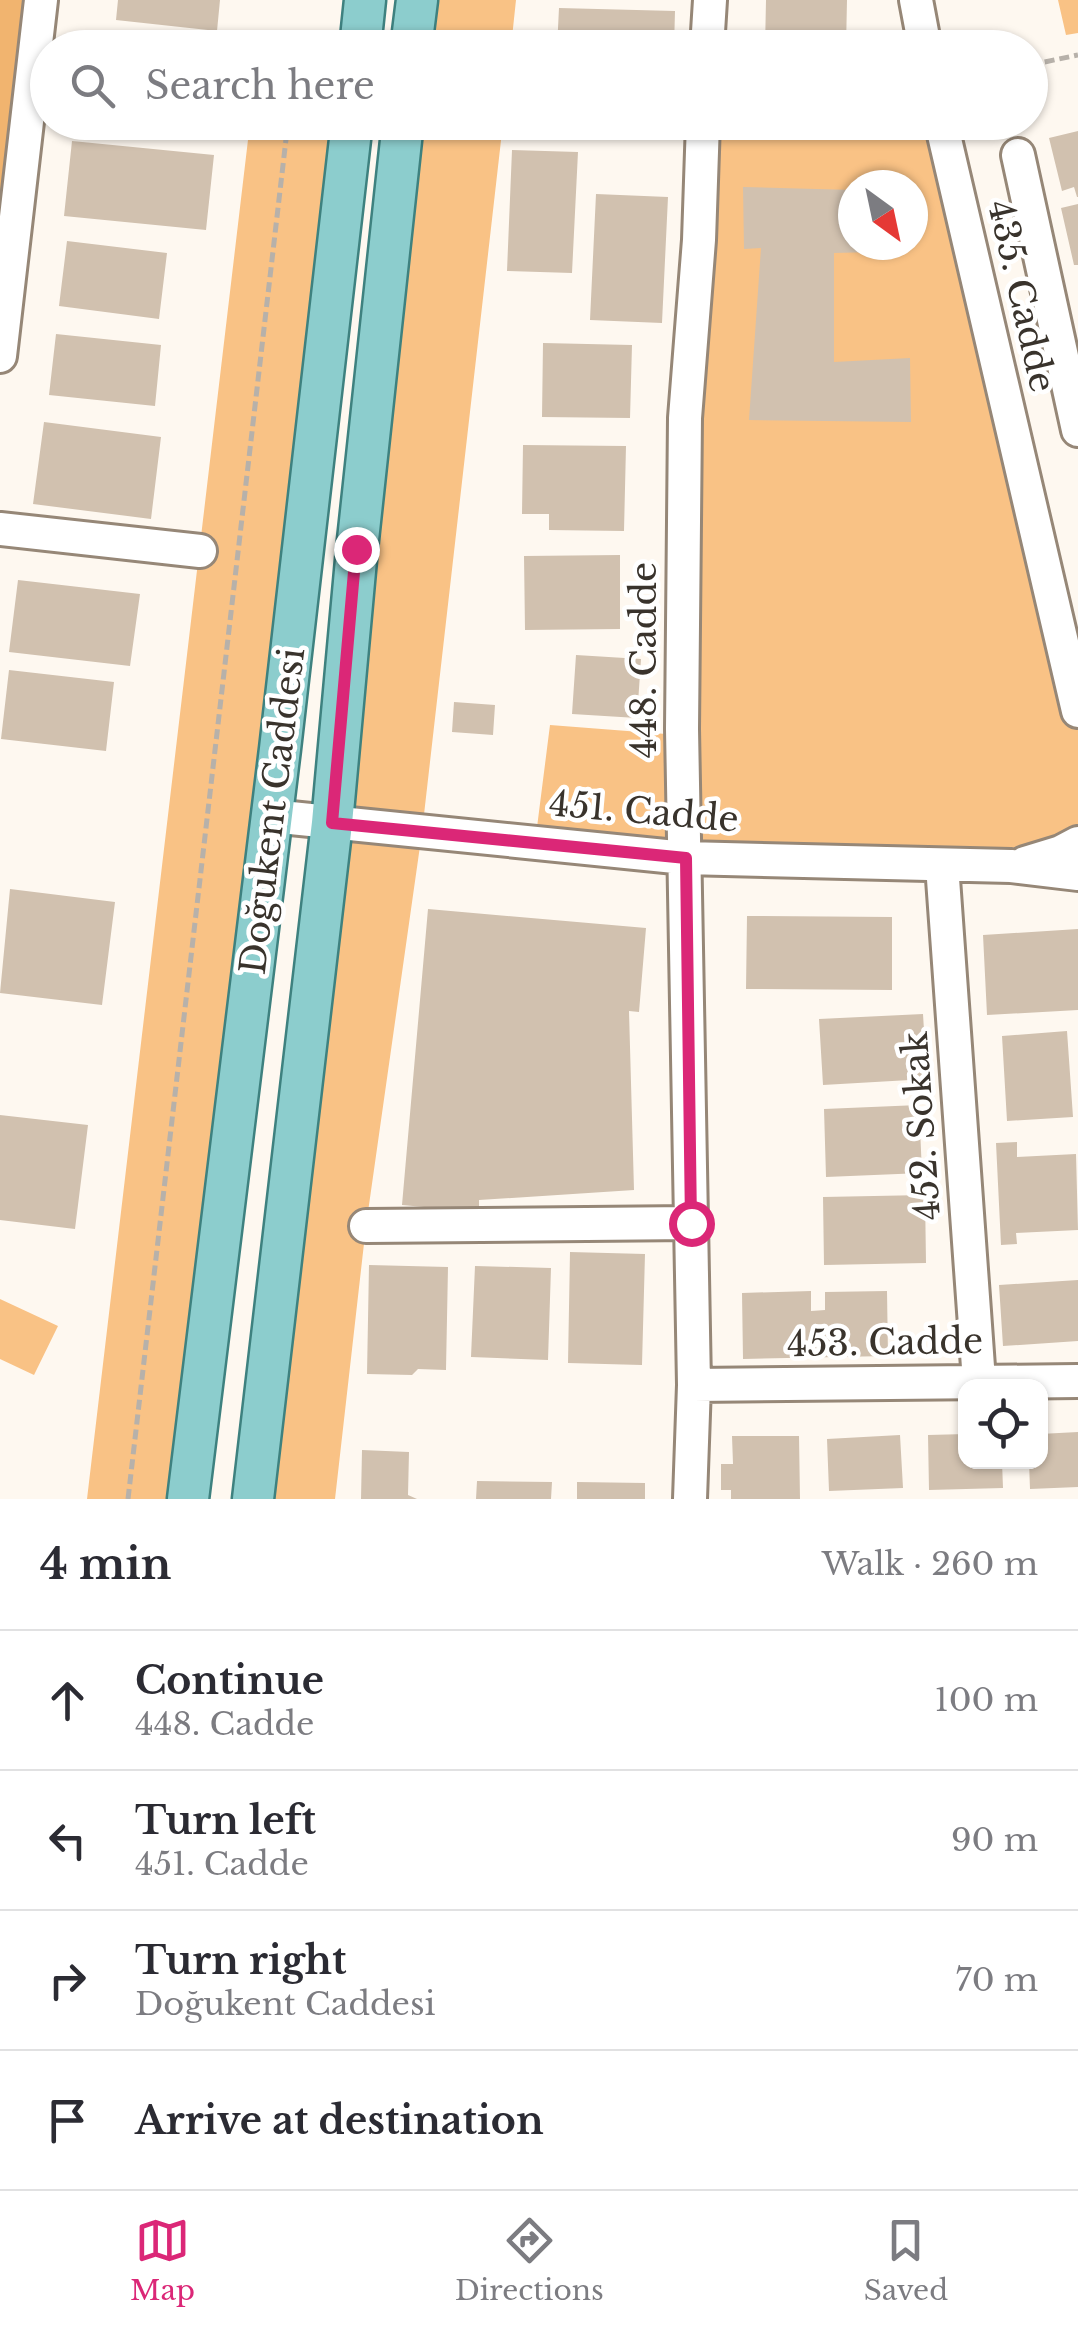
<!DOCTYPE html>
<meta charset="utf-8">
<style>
:root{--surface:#fff;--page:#f2f2f3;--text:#2b2b33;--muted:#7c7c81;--line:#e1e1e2;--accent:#db2777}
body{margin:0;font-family:"Libre Baskerville",serif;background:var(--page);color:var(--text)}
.controls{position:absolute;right:30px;bottom:30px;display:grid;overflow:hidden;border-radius:20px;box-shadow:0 2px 8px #0004}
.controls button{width:90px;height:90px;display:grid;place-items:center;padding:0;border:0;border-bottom:2px solid var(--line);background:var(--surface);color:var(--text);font:50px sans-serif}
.compass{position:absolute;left:838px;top:170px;width:90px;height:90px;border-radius:50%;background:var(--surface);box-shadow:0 2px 8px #0004;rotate:147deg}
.stop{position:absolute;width:30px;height:30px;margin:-22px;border:8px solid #db2777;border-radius:50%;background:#fff}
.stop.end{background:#db2777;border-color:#fff;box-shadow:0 2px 10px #0008}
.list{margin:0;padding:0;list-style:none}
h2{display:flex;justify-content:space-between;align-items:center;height:130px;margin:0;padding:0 40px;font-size:42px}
h2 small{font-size:32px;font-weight:400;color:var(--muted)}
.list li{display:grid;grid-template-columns:65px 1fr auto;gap:30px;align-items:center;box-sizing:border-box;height:140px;padding:0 40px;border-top:2px solid var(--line)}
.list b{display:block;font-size:38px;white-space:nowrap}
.list p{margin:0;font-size:32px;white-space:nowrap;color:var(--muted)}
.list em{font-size:32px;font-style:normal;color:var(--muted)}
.icon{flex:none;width:55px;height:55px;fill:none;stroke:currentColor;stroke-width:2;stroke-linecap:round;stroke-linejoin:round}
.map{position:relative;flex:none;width:1078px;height:1499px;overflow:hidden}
.search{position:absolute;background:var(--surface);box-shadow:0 2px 8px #0004;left:30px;right:30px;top:30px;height:110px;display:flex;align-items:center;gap:25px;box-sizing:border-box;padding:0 35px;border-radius:55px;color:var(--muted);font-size:38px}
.sheet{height:690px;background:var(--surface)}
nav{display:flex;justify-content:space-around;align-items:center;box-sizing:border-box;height:140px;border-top:2px solid var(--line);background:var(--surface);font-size:28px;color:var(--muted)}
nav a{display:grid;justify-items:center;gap:5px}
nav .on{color:var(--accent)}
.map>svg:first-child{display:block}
.green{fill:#f9c285;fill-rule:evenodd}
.forest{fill:#f1b46f}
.building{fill:#d1c1af}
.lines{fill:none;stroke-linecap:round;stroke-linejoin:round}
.minor-casing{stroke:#968777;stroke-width:38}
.major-casing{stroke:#3e817f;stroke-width:45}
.path{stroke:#b7b1aa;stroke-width:5;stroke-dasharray:10 5;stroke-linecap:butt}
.minor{stroke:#fff;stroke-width:32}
.major{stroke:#8ccdcd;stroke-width:40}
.route{stroke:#db2777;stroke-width:12}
.labels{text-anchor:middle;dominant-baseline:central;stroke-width:9;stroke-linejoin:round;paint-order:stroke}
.street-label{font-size:35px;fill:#39332c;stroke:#fff}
</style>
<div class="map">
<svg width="1078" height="1499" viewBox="0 0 1078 1499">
<rect width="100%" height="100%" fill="#fef8f0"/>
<path class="green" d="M417 0H516L511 47 411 48Z
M1058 0H1078V33L1066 35Z
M250 123H352L188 1499H87Z
M403 123H503L422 832 366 1226 335 1499H253Z
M703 123H941L1078 711V843L1061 852 535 843 550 725 679 735ZM853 185H913V245H853Z
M0 1299 58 1326 34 1375 0 1359Z"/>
<path class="forest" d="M0 0H41L0 356Z"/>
<path class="building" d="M118 0H220L217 31 116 20Z
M766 0H847L846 48H765Z
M559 8 675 11 674 48H557Z
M1078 131V197H1077L1074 187 1062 191 1049 138Z
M72 141 214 155 206 230 64 216Z
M512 150 578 152 572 273 507 271Z
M743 187 853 190V245H874V252L834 253V362L910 358 911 422 749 420 761 248 744 249Z
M596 194 668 197 662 323 590 320Z
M1078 204V265H1074L1061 208Z
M67 241 167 253 159 319 59 306Z
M56 334 161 345 155 406 49 395Z
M543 343 632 345 630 418 542 417Z
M44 422 161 437 151 519 33 504Z
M523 445 626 446 624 531 549 530V514H522Z
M620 555V629L525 630 524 556Z
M18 580 140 594 130 666 9 652Z
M576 655 641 659 637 718 572 714Z
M9 670 114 682 106 751 1 739Z
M454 702 495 705 493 735 452 732Z
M10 889 115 902 102 1005 0 993Z
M428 909 646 928 639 1012 629 1011 634 1190 479 1200V1212L402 1205Z
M747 916 892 917V990L746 989Z
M1078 929V1010L987 1015 983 935Z
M923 1014 927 1079 823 1085 819 1019Z
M1067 1031 1073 1117 1007 1121 1002 1036Z
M919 1105 922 1173 826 1177 824 1109Z
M0 1115 88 1125 75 1229 0 1220Z
M1017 1142V1157L1076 1154 1078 1230 1016 1233 1017 1244 1001 1245 996 1143Z
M925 1195 926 1263 824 1265 823 1197Z
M570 1252 645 1254 642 1365 568 1363Z
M369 1265 448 1267 446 1370 418 1369 412 1375 367 1374Z
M475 1266 551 1268 548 1360 471 1357Z
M1078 1280V1341L1003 1346 999 1285Z
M811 1291V1311L825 1310V1292L887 1291 888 1356 743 1359 742 1293Z
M1078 1432V1487L1030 1489 1029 1462H1040V1434Z
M966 1434V1462H1002L1003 1488 929 1490 928 1435Z
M900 1435 903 1488 829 1491 827 1439Z
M732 1436H799L800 1499H731V1490H721V1464H733Z
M362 1450 409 1452 408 1495 417 1499H361Z
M477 1481 552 1482 551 1499H476Z
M577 1482 645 1483V1499H577Z"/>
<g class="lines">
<defs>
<path id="minor" d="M916 0 925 48
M707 48 710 0
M941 122 1078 711
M1018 155 1078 430
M0 356 41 0
M0 529 200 551
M271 816 685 858 1011 866 1078 874
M1025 863 1061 852 1078 843
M942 865 979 1381
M366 1226 691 1223
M694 1385 1078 1381
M690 1499 694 1385 682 729 685 418 699 240 703 122"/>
<path id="major" d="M360 48 365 0
M411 48 417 0
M188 1499 280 749 352 122
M253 1499 332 823 357 549 403 122"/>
</defs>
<use href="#minor" class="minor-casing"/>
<use href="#major" class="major-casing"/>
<path class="path" d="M1030 65 1078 55
M128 1499 288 122"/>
<use href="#minor" class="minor"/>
<use href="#major" class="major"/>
</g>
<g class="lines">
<path class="route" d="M356 549 332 823 686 858 691 1223"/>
</g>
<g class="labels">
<g class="street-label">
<text transform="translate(1022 296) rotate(77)">435. Cadde</text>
<text transform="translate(643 660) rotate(-90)">448. Cadde</text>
<text transform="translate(272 811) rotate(-83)">Doğukent Caddesi</text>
<text transform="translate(644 811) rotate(5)">451. Cadde</text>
<text transform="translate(921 1126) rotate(-94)">452. Sokak</text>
<text transform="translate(885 1342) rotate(-1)">453. Cadde</text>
</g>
</g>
</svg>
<div class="controls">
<button><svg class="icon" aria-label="locate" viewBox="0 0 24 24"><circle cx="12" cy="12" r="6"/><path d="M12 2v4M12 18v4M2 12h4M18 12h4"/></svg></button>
</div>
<svg class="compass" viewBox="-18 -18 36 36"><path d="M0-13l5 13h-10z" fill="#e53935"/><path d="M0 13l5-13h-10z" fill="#7c7c81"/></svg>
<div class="stop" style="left:691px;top:1223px"></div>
<div class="stop end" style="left:356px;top:549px"></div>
<div class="search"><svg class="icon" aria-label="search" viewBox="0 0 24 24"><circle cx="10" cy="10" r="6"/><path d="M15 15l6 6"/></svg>Search here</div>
</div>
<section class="sheet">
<h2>4 min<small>Walk · 260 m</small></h2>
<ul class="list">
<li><svg class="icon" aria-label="ahead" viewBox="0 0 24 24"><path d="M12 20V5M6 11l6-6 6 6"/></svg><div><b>Continue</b><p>448. Cadde</p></div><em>100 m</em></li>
<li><svg class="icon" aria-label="left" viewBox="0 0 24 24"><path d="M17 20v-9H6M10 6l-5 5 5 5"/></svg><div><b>Turn left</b><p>451. Cadde</p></div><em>90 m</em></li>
<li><svg class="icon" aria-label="right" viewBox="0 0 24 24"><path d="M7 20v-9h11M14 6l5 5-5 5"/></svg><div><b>Turn right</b><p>Doğukent Caddesi</p></div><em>70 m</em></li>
<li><svg class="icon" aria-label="arrive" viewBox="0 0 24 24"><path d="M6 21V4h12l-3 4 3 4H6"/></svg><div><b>Arrive at destination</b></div></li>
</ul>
</section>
<nav>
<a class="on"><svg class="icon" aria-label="map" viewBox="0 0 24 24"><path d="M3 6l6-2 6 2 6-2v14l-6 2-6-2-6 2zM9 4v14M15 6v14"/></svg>Map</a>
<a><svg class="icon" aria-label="directions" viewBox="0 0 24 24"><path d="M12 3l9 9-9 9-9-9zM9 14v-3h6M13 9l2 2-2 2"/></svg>Directions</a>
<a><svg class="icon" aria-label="saved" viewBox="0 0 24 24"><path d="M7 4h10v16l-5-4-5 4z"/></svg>Saved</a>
</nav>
